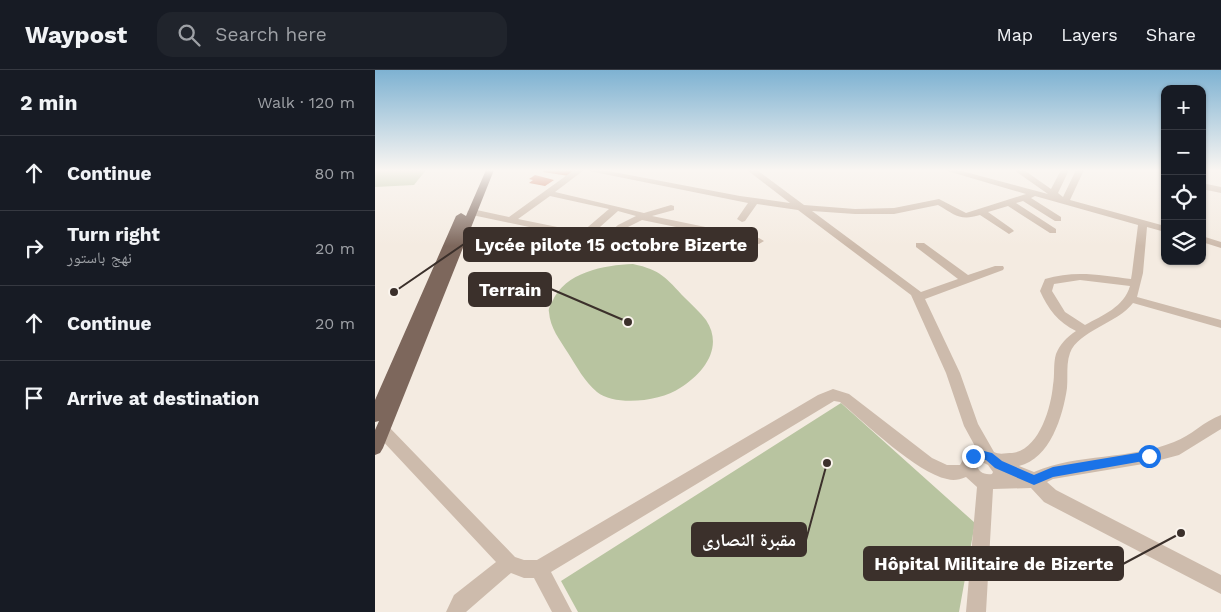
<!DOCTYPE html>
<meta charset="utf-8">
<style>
:root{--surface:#171b24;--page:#20242c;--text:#f1f3f6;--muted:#9ea1a6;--line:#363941}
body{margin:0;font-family:"Work Sans","Noto Naskh Arabic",sans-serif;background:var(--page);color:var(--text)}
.controls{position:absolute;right:15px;top:15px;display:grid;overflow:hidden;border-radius:10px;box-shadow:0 1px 4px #0004}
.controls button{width:45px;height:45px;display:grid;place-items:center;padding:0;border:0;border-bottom:1px solid var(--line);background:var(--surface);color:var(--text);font:25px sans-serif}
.stop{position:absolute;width:15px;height:15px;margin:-11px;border:4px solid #1a73e8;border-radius:50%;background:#fff}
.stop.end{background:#1a73e8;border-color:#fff;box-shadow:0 1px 5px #0008}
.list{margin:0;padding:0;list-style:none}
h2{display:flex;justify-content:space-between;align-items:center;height:65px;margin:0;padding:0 20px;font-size:21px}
h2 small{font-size:16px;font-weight:400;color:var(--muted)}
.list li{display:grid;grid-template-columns:32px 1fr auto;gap:15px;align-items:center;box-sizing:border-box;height:75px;padding:0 20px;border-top:1px solid var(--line)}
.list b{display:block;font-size:19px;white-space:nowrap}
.list p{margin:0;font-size:16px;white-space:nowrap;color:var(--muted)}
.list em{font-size:16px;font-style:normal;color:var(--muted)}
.icon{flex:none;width:28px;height:28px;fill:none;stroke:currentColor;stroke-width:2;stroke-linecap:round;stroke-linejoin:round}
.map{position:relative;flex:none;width:846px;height:542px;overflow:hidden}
header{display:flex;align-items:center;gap:30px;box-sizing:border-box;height:70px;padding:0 25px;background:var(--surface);border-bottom:1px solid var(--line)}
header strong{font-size:24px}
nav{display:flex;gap:28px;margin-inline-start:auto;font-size:18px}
.search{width:350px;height:45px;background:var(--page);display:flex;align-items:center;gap:12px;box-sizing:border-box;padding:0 18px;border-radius:15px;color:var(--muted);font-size:19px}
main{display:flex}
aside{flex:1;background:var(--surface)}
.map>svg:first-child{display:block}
.green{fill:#b8c4a0}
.building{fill:#c8694b}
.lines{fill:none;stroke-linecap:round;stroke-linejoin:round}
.minor{fill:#cdbbac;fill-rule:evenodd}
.major{fill:#7d675c;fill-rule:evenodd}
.route{fill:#1a73e8}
.leader{fill:none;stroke:#3b302b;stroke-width:2}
.callout-dot{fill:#3b302b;stroke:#fbf5ee;stroke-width:2}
.callout{fill:#3b302b;stroke:#3b302b;stroke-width:2}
.callout-label{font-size:18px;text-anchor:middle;font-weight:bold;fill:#fff}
</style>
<header>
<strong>Waypost</strong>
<div class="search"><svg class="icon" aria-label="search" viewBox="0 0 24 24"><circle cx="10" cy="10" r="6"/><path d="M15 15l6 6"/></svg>Search here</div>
<nav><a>Map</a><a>Layers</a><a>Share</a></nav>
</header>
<main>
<aside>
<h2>2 min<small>Walk · 120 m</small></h2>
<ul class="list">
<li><svg class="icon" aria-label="ahead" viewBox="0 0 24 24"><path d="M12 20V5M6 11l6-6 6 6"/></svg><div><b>Continue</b></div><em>80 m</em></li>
<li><svg class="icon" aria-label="right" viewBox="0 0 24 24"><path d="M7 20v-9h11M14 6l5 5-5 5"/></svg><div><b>Turn right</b><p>نهج باستور</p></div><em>20 m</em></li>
<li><svg class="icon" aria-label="ahead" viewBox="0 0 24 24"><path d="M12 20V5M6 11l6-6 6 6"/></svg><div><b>Continue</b></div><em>20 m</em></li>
<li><svg class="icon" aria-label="arrive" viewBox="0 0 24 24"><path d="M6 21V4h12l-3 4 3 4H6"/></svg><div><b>Arrive at destination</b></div></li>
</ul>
</aside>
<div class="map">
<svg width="846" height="542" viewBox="0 0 846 542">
<rect width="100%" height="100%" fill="#f4ebe1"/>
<path class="green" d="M0 100H51L39 115 0 117Z
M258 194C286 200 291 208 310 228 317 235 325 242 331 250 349 277 329 303 305 318 286 331 241 337 222 322 209 311 202 297 193 283 185 270 175 258 174 242 173 239 175 236 177 232 190 202 229 195 258 194Z
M466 333 600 453 584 542H203L186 511Z"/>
<path class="building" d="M170 100H200L194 106 168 102Z
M160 105 179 110 170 116 154 113 158 110 154 109Z"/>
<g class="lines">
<path class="minor" d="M199 100H209L180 122 269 143 296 135 299 136V140L277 146 384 168 389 171 384 174 267 150 249 159 238 169 314 185 315 187 314 189 310 190 97 145 92 142 97 139 134 147ZM175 126 234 139 207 162 143 149ZM243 141 261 146 243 155 229 167 217 164Z
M209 100H228L365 126 415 133 372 100H382L429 135 480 139 519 138 564 129 591 143 651 124 569 100H583L673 124 639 100H649L676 119 686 100H694L683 123 688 127 701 100H709L695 130 790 156V162L772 157 768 203 762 227 846 250V258L758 233C743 253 703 261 695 283 691 294 693 306 692 318 688 346 675 389 644 396L659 402C703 383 755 390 799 372 816 366 829 351 846 345V359L804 385 774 393 678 409 672 412 681 420 846 505V524L669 432 656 418 618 419 611 542H591L602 417 591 407C584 410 578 411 572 409 542 403 490 353 465 332L459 331 176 502 197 542H177L159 508H149L136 503 91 542H71L79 525 121 492 3 366 1 361 3 356 8 355 13 356 140 487 149 490H162L443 325 458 319 474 324 557 388 572 395H585L593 381 601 378 589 356 571 303 536 225 423 140 382 134 370 151 367 152 362 149 373 133ZM660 126 763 155 757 203 756 209C726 205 699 200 670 209L665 221C673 239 683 252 701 261 692 267 685 274 681 284 678 294 680 305 678 315 676 338 664 380 637 383 631 383 624 385 619 382L603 354 585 303 550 229 628 200 629 198 628 196H620L593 205 549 173H541V177L583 209 546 222 437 141 480 144H519L563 135C580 145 585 151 605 145L634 164 639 161 637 159 613 142 633 136 675 163H681V159L641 133 648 131 680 151H686V147L656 128ZM705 210 755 216C749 237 728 245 710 255L690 242 677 221 679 214ZM605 391 613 395 618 402 617 404C609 405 602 402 602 393Z
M827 113 846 117V123L827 119Z
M827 166 846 172V178L827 172Z"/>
<path class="major" d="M111 100H119L8 378 5 383 0 385V360L4 351 0 352V330L81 146 86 143 91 146Z"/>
</g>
<linearGradient id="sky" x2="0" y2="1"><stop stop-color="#7eb2d2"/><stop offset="0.57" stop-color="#faf6f2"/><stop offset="1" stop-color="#faf6f2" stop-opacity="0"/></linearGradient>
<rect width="846" height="176" fill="url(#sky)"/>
<path class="route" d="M605 380 617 383 627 391 659 405 678 397 774 381 779 386 774 390 678 407 659 415 620 398 611 390 594 389V383Z"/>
<path class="leader" d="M19 222L89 174M253 252L176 219M452 393L431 470M806 463L748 494"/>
<g class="callout-dot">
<circle cx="19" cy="222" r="5"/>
<circle cx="253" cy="252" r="5"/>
<circle cx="452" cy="393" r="5"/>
<circle cx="806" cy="463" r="5"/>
</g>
<g class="callout">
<rect x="89" y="158" width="293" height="33" rx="5"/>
<rect x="94" y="203" width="82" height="33" rx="5"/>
<rect x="317" y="453" width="114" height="33" rx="5"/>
<rect x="489" y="477" width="259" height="33" rx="5"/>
</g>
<g class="callout-label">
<text x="236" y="181">Lycée pilote 15 octobre Bizerte</text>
<text x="135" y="226">Terrain</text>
<text x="374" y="476">مقبرة النصارى</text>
<text x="619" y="500">Hôpital Militaire de Bizerte</text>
</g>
</svg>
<div class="controls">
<button>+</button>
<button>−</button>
<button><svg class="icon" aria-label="locate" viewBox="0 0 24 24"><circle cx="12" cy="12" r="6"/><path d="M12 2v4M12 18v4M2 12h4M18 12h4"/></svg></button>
<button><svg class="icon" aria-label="layers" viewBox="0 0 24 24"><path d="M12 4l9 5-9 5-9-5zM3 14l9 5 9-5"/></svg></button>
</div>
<div class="stop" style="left:774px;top:386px"></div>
<div class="stop end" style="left:598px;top:386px"></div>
</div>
</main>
